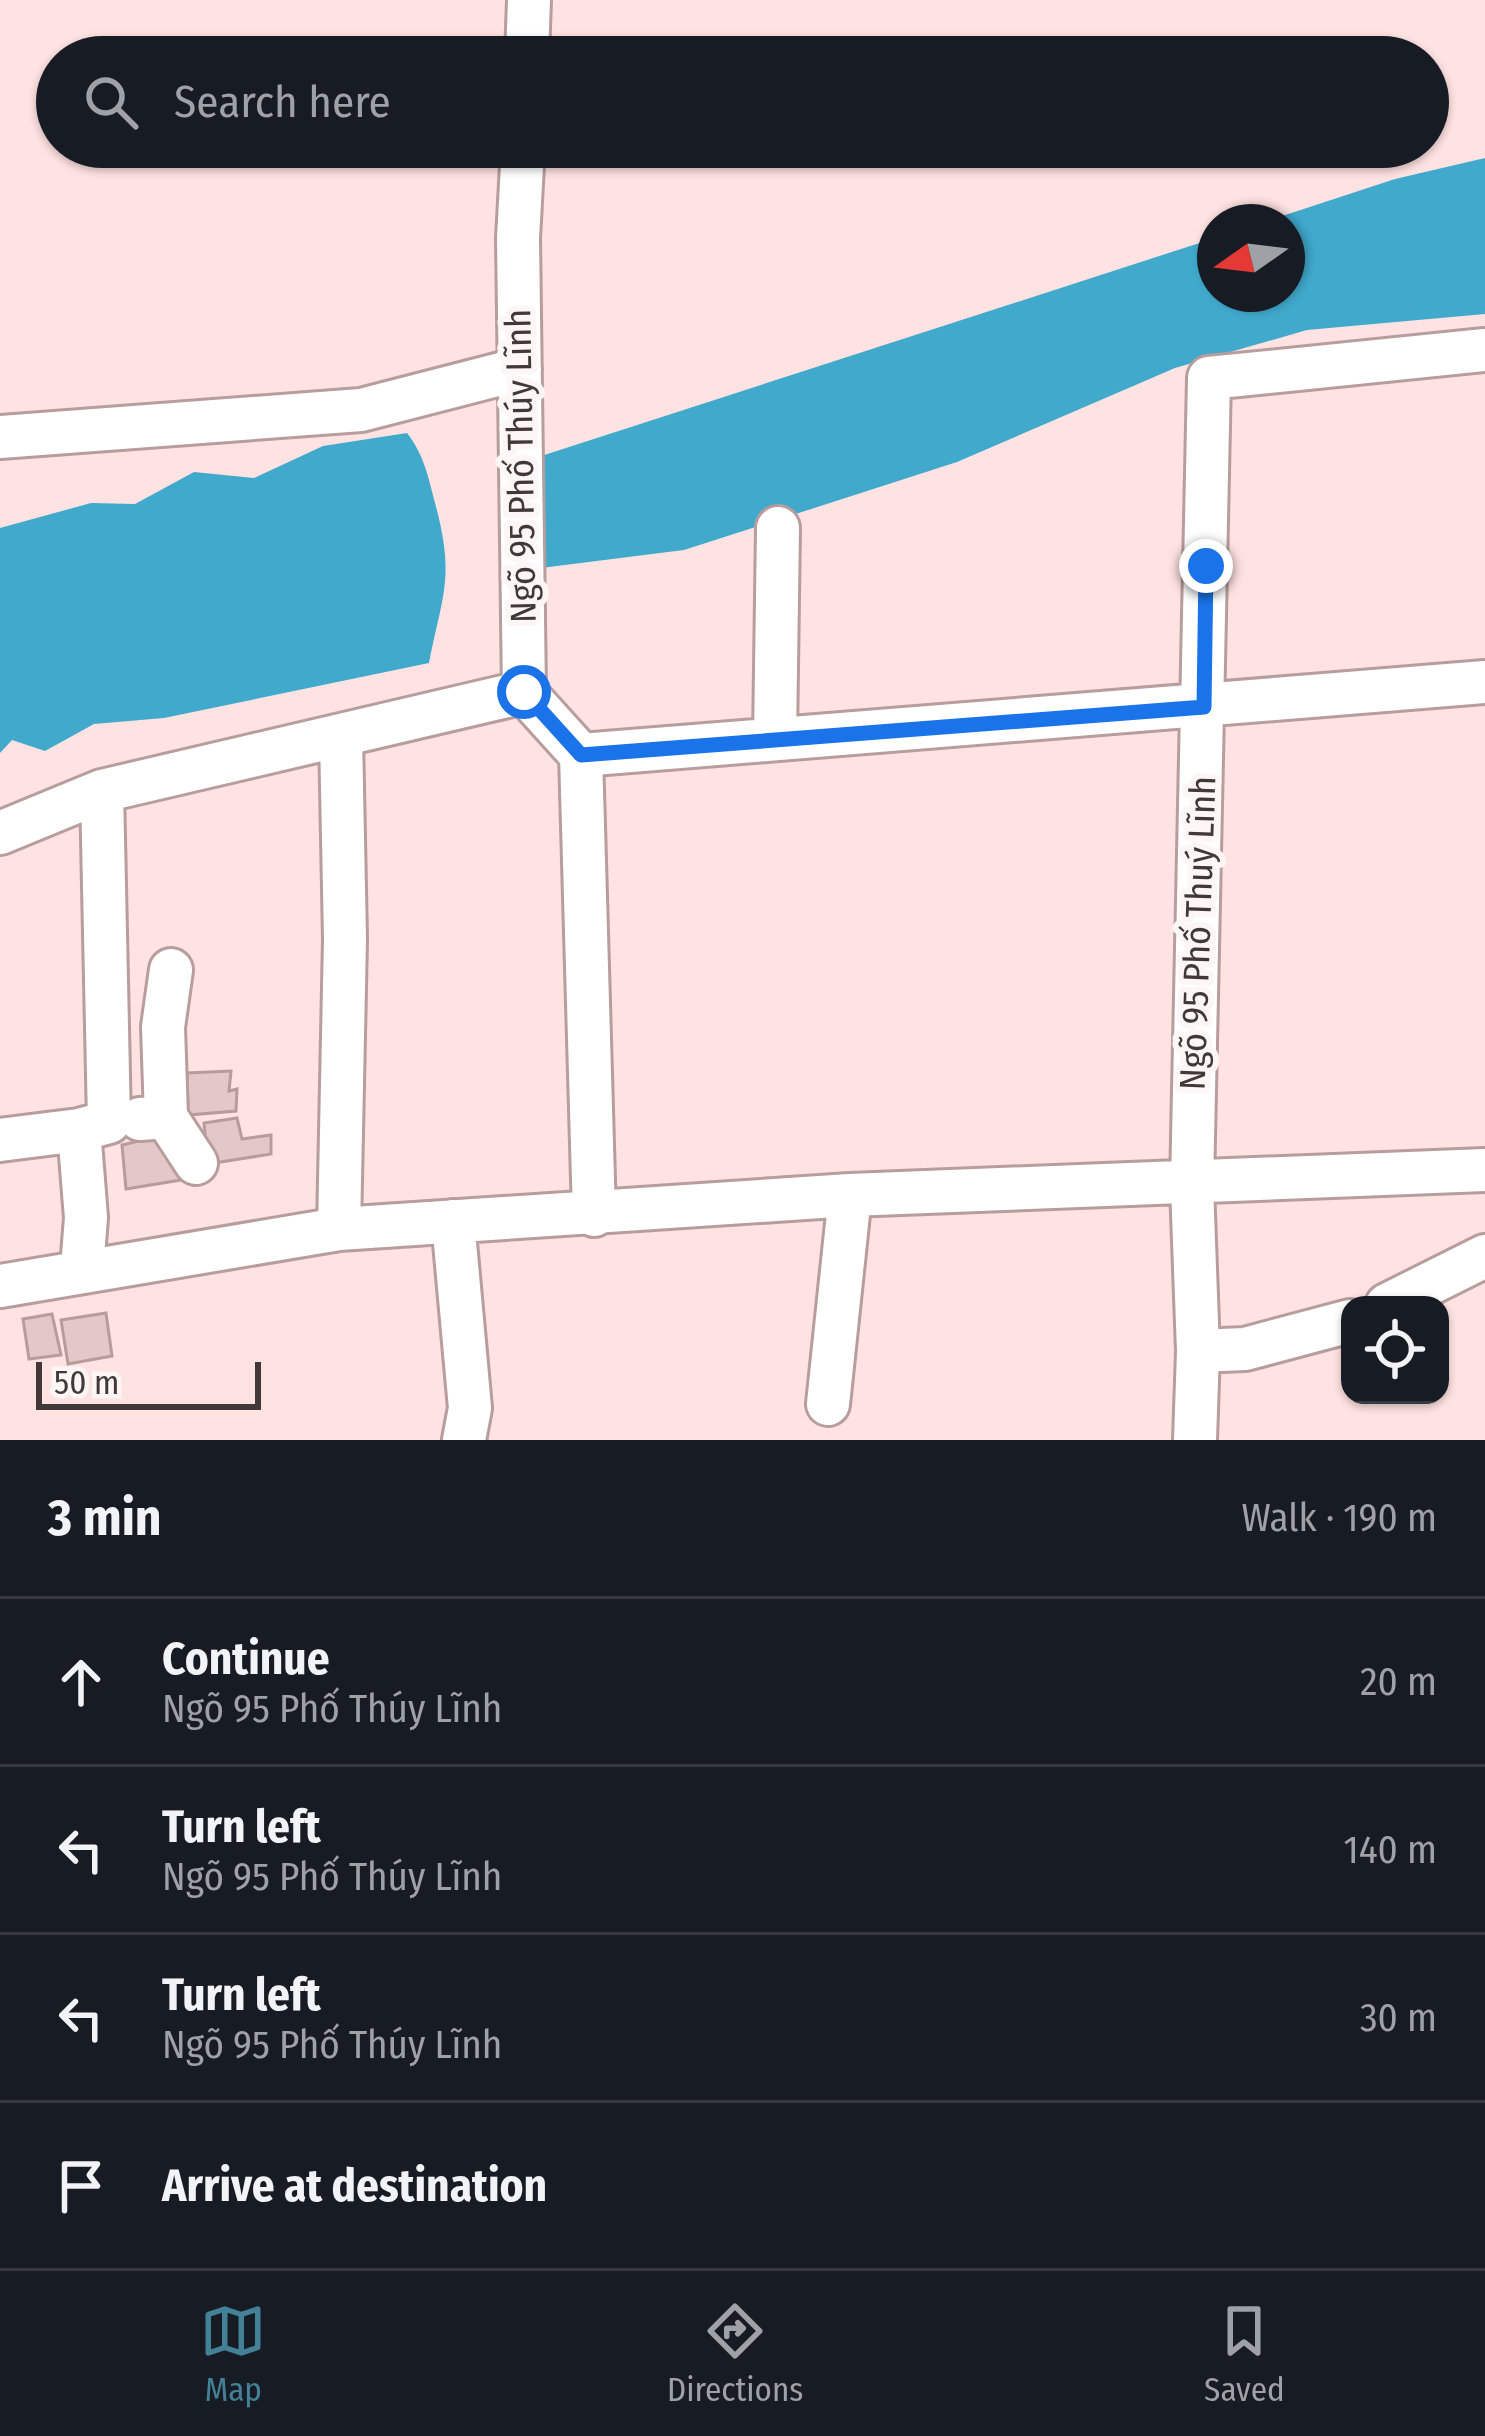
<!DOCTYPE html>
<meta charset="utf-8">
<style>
:root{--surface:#171b24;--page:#242831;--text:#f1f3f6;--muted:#9ea1a6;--line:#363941;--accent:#438197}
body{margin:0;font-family:"Fira Sans Condensed",sans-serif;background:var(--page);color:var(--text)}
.controls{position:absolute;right:36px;bottom:36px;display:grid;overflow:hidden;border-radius:24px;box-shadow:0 3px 9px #0004}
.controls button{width:108px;height:108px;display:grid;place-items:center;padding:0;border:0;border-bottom:3px solid var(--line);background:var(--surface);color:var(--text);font:60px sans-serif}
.compass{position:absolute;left:1197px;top:204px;width:108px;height:108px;border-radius:50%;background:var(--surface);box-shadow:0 3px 9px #0004;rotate:256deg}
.scale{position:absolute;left:36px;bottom:30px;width:225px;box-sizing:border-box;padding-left:12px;border:6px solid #433838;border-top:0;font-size:33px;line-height:42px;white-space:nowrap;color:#433838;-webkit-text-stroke:9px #fcf6f6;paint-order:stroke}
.stop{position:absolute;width:36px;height:36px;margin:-27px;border:9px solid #1a73e8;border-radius:50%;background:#fff}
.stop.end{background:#1a73e8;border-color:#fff;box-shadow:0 3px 12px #0008}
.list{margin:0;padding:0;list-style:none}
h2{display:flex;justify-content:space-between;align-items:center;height:156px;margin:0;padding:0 48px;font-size:51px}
h2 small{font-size:39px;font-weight:400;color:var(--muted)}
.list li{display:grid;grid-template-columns:78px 1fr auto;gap:36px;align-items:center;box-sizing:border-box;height:168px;padding:0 48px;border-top:3px solid var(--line)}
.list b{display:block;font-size:45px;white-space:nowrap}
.list p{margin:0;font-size:39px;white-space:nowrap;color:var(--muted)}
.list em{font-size:39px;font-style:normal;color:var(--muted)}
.icon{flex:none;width:66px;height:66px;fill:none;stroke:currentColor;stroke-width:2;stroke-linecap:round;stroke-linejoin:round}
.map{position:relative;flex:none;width:1485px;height:1440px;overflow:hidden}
.search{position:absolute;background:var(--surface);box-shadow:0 3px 9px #0004;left:36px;right:36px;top:36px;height:132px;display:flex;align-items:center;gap:30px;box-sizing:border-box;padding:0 42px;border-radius:66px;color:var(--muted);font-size:45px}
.sheet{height:828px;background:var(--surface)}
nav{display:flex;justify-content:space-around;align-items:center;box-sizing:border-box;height:168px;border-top:3px solid var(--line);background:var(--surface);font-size:33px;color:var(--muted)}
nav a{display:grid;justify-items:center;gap:6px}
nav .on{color:var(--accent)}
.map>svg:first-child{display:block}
.water{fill:#40a9cc}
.building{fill:#e3c8c7;stroke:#b69d9c;stroke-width:3}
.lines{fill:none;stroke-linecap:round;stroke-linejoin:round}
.minor-casing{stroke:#b79d9c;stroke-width:48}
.minor{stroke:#fff;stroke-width:42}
.route{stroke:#1a73e8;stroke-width:15}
.labels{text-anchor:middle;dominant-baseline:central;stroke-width:12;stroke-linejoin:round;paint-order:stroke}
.street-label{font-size:36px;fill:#433838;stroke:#fcf6f6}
</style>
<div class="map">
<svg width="1485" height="1440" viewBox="0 0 1485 1440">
<rect width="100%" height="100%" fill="#ffe3e2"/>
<path class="water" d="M1485 158V314L1307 330 1175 368 957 462 684 550 541 568 535 458 1215 238V294H1287V222H1264L1395 179Z
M407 433C424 455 428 476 435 503 455 577 443 592 429 663L164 718 94 724 45 751 12 740 0 753V528L91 503 135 504 194 472 254 478 323 446Z"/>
<path class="building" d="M231 1071 229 1091 237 1089 236 1111 188 1115 187 1073Z
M237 1118 242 1139 271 1135V1154L208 1164 204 1123Z
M168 1134 187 1179 126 1189 122 1145Z
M106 1313 112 1356 68 1364 61 1320Z
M52 1314 61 1355 29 1359 23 1319Z"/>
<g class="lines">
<defs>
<path id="minor" d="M527 57 529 0
M523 147 518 238 524 692 581 755
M0 437 361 410 520 369
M775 738 778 528
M581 755 1485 682
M581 755 594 1215
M0 833 102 791 524 692
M166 1117 163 1027 171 970
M140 1119 166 1117 196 1163
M0 1140 79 1130
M453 1221 470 1408 464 1440
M339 1229 345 939 341 736
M82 1268 86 1218 79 1130 109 1122 102 791
M0 1286 339 1229 850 1195 1485 1170
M1387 1305 1485 1256
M1198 1351 1245 1349 1350 1321
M828 1404 850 1195
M1195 1440 1198 1351 1192 1186 1209 378 1485 350"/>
</defs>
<use href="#minor" class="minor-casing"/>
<use href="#minor" class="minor"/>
</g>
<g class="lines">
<path class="route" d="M524 692 581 755 1204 707 1206 566"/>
</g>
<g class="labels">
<g class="street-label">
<text transform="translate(521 466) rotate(-91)">Ngõ 95 Phố Thúy Lĩnh</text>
<text transform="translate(1198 933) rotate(-88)">Ngõ 95 Phố Thuý Lĩnh</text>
</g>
</g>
</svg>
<div class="controls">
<button><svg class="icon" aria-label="locate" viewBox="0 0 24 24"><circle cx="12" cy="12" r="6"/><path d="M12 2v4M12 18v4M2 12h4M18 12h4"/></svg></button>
</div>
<svg class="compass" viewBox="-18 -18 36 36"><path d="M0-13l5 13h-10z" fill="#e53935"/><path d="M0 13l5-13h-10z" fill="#9ea1a6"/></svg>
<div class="scale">50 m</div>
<div class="stop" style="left:524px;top:692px"></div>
<div class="stop end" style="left:1206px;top:566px"></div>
<div class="search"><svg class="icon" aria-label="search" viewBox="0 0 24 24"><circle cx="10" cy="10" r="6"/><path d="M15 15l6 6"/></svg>Search here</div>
</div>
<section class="sheet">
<h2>3 min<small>Walk · 190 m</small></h2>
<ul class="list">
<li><svg class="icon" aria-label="ahead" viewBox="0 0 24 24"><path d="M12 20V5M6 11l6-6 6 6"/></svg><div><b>Continue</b><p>Ngõ 95 Phố Thúy Lĩnh</p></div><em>20 m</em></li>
<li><svg class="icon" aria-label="left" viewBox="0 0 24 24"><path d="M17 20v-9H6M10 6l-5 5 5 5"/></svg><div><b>Turn left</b><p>Ngõ 95 Phố Thúy Lĩnh</p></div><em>140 m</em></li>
<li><svg class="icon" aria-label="left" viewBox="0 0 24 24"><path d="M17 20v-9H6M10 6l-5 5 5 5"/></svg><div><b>Turn left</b><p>Ngõ 95 Phố Thúy Lĩnh</p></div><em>30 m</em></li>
<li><svg class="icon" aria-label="arrive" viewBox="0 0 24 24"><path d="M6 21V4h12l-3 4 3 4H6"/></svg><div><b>Arrive at destination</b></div></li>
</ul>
</section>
<nav>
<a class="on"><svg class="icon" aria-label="map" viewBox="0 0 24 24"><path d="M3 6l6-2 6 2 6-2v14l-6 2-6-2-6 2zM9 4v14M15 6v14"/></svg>Map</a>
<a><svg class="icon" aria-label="directions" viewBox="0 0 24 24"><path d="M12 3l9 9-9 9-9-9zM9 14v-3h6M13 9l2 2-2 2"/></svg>Directions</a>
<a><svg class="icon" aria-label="saved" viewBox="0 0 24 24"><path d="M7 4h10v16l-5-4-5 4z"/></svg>Saved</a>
</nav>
